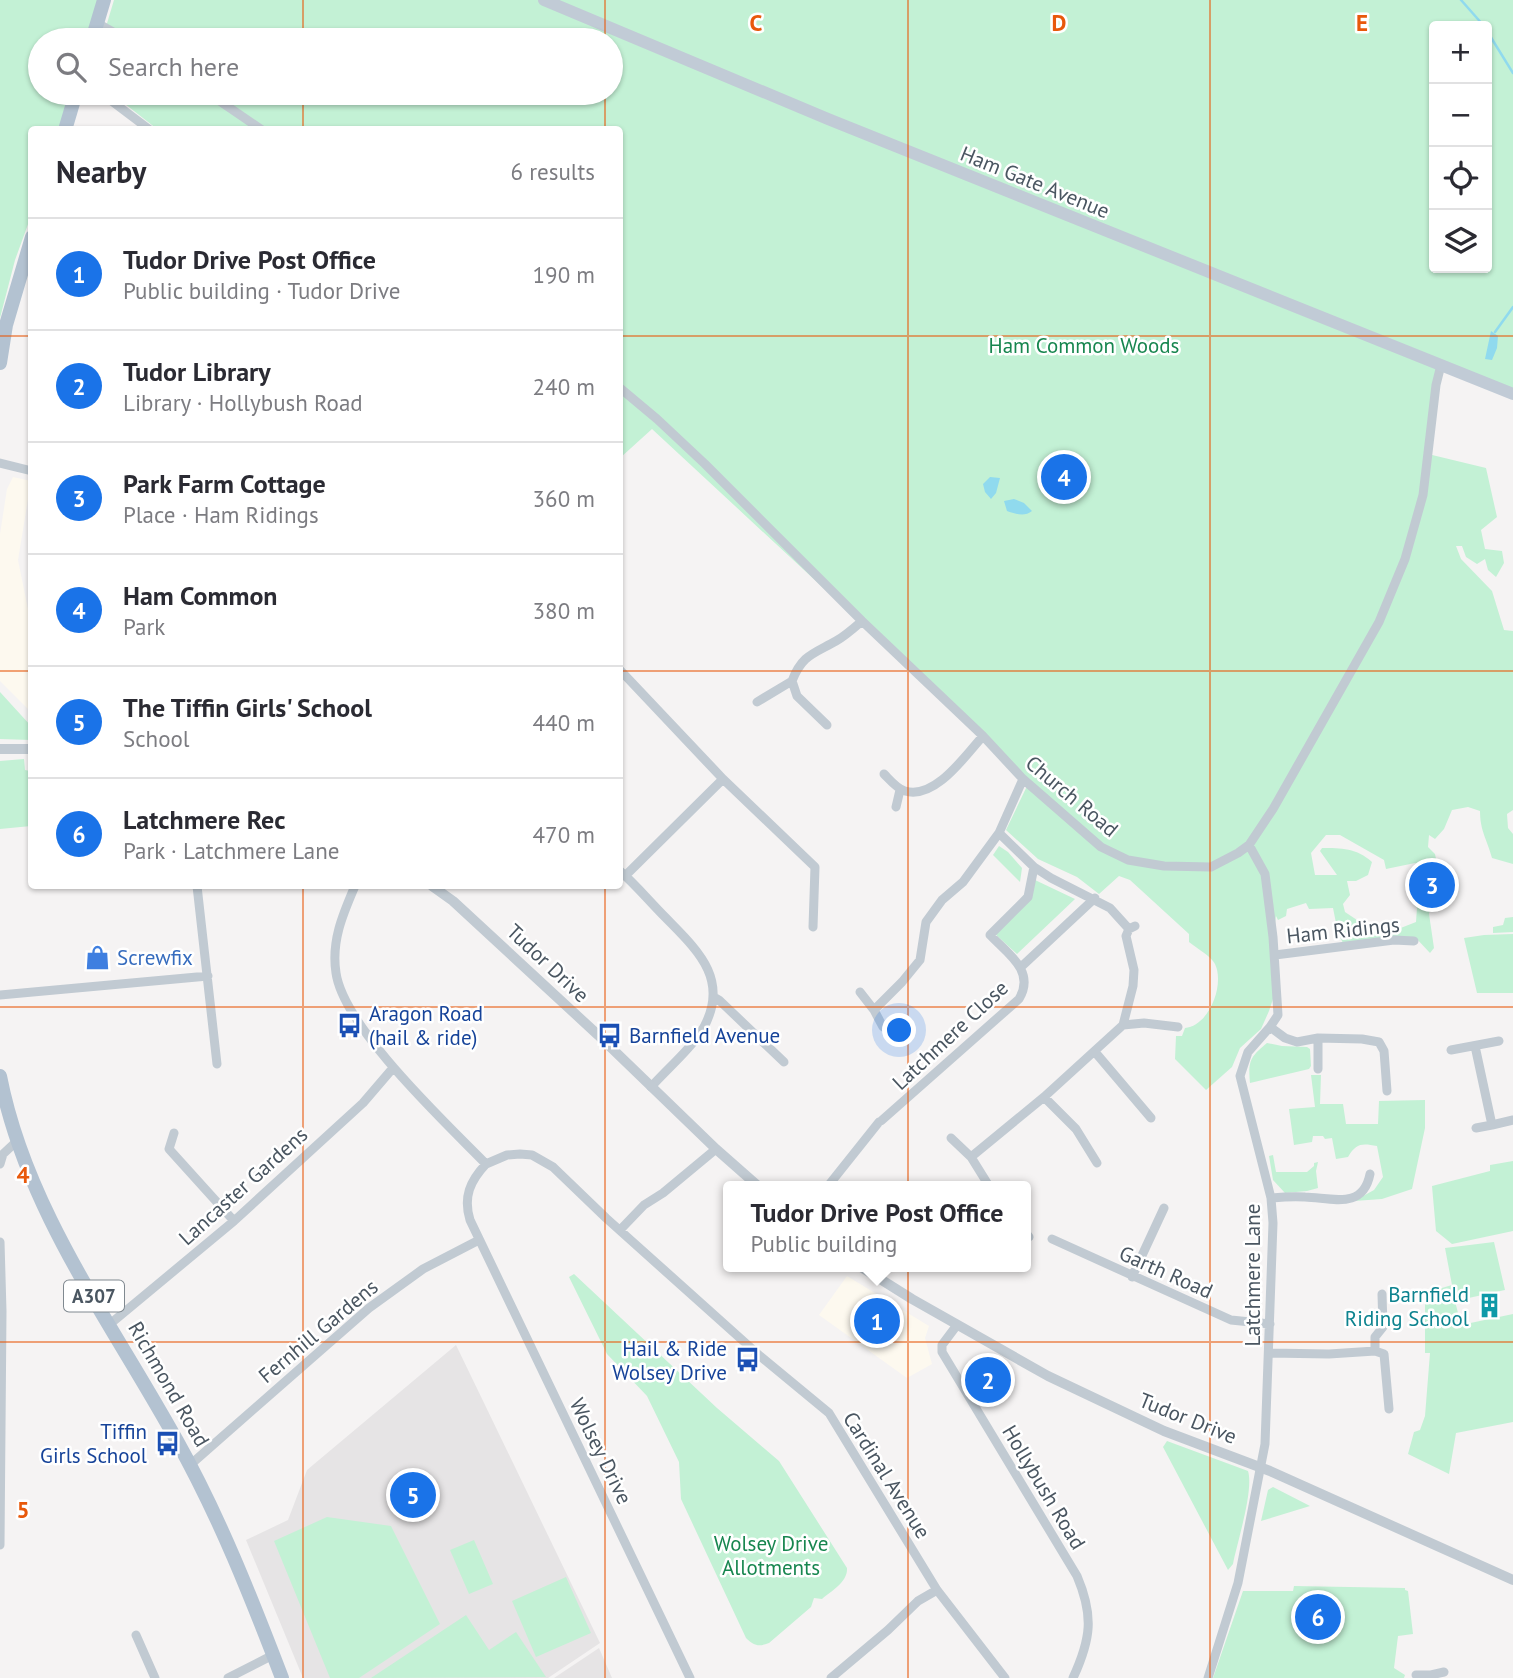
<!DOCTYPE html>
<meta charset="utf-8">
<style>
:root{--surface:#fff;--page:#f2f2f3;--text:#2b2b33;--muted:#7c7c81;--line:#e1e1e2;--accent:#1a73e8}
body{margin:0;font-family:"PT Sans",sans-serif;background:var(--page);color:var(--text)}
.controls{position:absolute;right:21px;top:21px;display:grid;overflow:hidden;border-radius:7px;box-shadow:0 2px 5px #0004}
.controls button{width:63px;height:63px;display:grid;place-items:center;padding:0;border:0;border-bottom:2px solid var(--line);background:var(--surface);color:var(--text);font:35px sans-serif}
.you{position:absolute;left:900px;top:1031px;width:24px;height:24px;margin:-18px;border:5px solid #fff;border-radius:50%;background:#1a73e8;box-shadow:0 0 0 10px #1a73e833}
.badge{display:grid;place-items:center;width:46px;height:46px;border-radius:50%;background:var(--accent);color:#fff;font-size:23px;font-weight:700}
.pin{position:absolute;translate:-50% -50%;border:4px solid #fff;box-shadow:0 2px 7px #0006}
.popup{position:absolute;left:723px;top:1181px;width:308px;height:91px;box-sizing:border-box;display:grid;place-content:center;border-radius:7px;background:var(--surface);filter:drop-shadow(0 2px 5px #0005);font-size:23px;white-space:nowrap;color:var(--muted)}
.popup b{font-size:26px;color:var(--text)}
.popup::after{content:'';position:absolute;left:50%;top:100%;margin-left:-14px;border:14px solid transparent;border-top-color:var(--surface)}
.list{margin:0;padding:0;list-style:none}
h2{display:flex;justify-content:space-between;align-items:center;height:91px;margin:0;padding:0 28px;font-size:30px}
h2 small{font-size:23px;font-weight:400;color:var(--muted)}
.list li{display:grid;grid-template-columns:46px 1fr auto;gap:21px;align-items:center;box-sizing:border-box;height:112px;padding:0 28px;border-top:2px solid var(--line)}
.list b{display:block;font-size:26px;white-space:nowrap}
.list p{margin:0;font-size:23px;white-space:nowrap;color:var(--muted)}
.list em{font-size:23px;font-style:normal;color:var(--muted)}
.icon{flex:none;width:38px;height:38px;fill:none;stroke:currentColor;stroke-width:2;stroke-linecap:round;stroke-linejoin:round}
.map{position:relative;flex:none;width:1513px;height:1678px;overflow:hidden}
.search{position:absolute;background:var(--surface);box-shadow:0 2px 5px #0004;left:28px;top:28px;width:595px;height:77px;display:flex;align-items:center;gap:18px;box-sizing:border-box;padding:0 24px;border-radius:38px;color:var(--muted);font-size:26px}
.panel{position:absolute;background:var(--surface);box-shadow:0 2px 5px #0004;left:28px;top:126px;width:595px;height:763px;border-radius:7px}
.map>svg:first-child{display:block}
.commercial{fill:#fdf9ef}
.education{fill:#e6e4e5}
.green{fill:#c3f1d5;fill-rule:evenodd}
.water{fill:#90daee}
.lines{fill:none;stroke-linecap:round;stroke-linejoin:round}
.stream{stroke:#90daee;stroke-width:2.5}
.minor{stroke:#c1cad2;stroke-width:9}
.tertiary{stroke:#c1cad2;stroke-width:10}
.secondary{stroke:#c1cbd6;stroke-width:12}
.primary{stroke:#b3c2d1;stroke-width:14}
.grid{fill:none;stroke:#e8590c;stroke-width:2;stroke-opacity:0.55}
.labels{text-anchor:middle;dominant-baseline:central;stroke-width:5;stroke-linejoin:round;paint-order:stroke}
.shield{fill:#fff;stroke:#808990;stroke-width:2}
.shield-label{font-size:19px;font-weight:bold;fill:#4a5661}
.street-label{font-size:21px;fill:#4a5661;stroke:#fff}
.park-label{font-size:21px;fill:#17864f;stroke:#fff}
.shop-label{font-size:21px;fill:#366cbe;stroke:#fff;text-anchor:start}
.transit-label{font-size:21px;fill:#164399;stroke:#fff;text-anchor:start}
.culture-label{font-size:21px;fill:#0d838f;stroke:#fff;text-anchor:end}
.grid-label{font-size:23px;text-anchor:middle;font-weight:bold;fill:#e8590c;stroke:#fff;stroke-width:5;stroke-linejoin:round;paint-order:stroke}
</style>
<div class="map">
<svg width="1513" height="1678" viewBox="0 0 1513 1678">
<rect width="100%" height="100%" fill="#f5f3f3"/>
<path class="commercial" d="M13 477 31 481 18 560 31 624V712L0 681V534L7 489Z
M847 1276 929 1326 925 1338 932 1364 907 1378 819 1315Z"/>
<path class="education" d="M456 1345 600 1643 548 1678H303L246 1540 288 1520 307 1470Z
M599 1648 612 1678H554Z"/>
<path class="green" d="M0 0H99L87 40H40V93H72L60 129 32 130 31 216 15 260 0 318Z
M114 0H1513V390L1441 365 1428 454 1486 468 1497 517 1481 530 1485 549 1502 551 1504 563 1496 577 1488 570 1485 559 1477 564 1466 557 1462 546H1456L1461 559 1492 591 1504 630 1513 631V810L1507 814 1508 828 1513 834V864L1492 858C1487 839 1480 831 1480 811L1468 807 1452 810 1444 829 1435 839 1429 835 1428 847 1435 854 1439 874 1425 876 1423 864 1415 863 1386 869 1384 860 1340 835H1326L1311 853 1315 875H1337L1320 851 1322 848C1341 848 1357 848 1372 862L1368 875 1356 881H1347L1350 895 1343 904 1345 912 1360 922 1362 931H1393L1416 922 1417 908 1411 900 1417 888H1426L1433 896 1429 914 1434 948 1430 953 1415 937 1343 943 1338 933 1333 908 1309 909 1306 903 1287 909 1286 916 1278 920 1276 916 1273 937V999L1269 1011 1261 1029 1240 1048 1232 1067 1206 1090 1175 1059 1176 1036H1182L1185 1028C1209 1026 1225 985 1215 964 1211 956 1196 948 1189 942V934L1130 880 1119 876 1099 894 1077 877 1038 859 1006 830 1028 784 983 736 652 429 620 458V130L157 129 111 93H611V40H102ZM1434 26H1487V268H1434Z
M0 692 31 726V740L0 739Z
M24 759 25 770 30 771 31 826 0 829V761Z
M999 846 1008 852 1022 868 1020 882 993 855Z
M1035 880 1075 899 1017 954 995 934Z
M1513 917V932L1493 933V927L1503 925 1505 918Z
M1513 934V993H1477L1464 938 1484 935Z
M1267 1043 1282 1046 1307 1047 1310 1049 1311 1066 1309 1069 1250 1083C1248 1061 1250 1057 1267 1043Z
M1311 1075H1321L1320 1104H1343L1346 1124H1378L1379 1101 1425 1100V1128L1412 1189 1382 1199 1354 1201 1374 1190 1383 1177 1377 1146C1362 1143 1356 1143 1348 1157L1336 1159 1332 1138 1325 1139 1323 1136H1313L1312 1142 1294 1145 1289 1109 1315 1107Z
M1273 1155 1276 1172H1307L1314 1166V1163L1318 1162 1316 1171 1318 1188 1307 1191 1285 1193 1273 1180 1269 1156Z
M1513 1161V1231L1452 1244 1436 1231 1432 1186 1490 1171V1165Z
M1494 1242 1505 1290 1455 1301 1461 1325 1513 1314V1422L1456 1433 1449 1474 1408 1454 1414 1432 1420 1430 1425 1416 1430 1353H1425V1293L1452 1285 1445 1248Z
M574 1274 717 1408 779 1461 847 1568C848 1582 831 1591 822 1599L814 1598 811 1607 769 1643C759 1647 754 1646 746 1638L681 1499 679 1462 647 1396 607 1354 569 1277Z
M1167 1441 1248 1471C1254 1490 1237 1543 1233 1564L1228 1570 1163 1447Z
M1273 1487 1310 1506 1261 1521 1268 1490Z
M327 1517 391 1526 440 1624 359 1678H330L274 1541Z
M474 1540 493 1584 469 1594 450 1550Z
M566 1577 591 1633 536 1657 512 1601Z
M1294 1586 1405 1588V1590L1408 1591 1413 1634 1398 1636 1394 1668 1405 1675 1404 1678H1213L1243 1591H1293Z
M466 1615 489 1650 516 1632 546 1677 371 1678Z"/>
<path class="water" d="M1491 331 1498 336 1497 348 1492 360 1485 359Z
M990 477 1000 478 996 493 991 499 985 492 983 484Z
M1014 499 1024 503 1032 511C1025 517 1015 514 1007 511L1004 501Z"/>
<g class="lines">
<path class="stream" d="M1461 0 1484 26
M1487 31 1513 73
M1495 332 1513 307"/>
<path class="minor" d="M97 23 127 40
M101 93 150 130
M208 93 262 130
M620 388 657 419 705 464 862 621 983 736 1023 779 1101 847 1128 860 1164 866 1211 867 1238 853 1249 845 1273 809 1379 622 1405 559 1423 495 1436 385 1441 365
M0 463 32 471
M620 670 723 779 815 867 813 927
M757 702 792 681
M827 725 797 696 792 681C802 655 813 654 836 641 845 636 854 628 862 621
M884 774C890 780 897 789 905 791 935 800 965 756 983 736
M896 807 900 790
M999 833 1034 867 1051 878 1110 908 1129 929 1135 926
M620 871C636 885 650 902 665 917 696 949 730 978 704 1027 691 1049 668 1068 651 1087
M625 876 723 779
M197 886 217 1064
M355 886C343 914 331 941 336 973 344 1028 446 1123 486 1164L507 1155 520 1154 532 1155 553 1167 606 1218 760 1356 829 1413 937 1590 1005 1678
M1275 955 1394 940 1414 941
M1021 967 1095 898
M860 992 874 1010 883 1027
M0 995 208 976
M714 997 719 1000 784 1062
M874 1010 902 982 920 960 926 922 942 900 963 882 999 833 1023 779
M1123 1025 1144 1023 1178 1027
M1270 1027 1285 1038 1297 1042 1318 1038 1362 1039 1379 1042 1384 1051 1387 1091
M1318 1038V1069
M1475 1046 1492 1125 1513 1120
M1451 1050 1499 1041
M1095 1052 1151 1118
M1044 1097 1076 1129 1097 1163
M881 1121 1019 999C1036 971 1007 953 990 935L1028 897 1034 867
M1476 1128 1492 1125
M174 1133 169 1149 234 1221
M951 1138 971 1157
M0 1164 3 1154 17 1141
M486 1164C470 1181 463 1197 470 1220L690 1678
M828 1186 879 1122
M989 1186 971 1157 1044 1097 1123 1025 1133 986 1134 970 1126 936 1129 929
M1271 1198C1282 1197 1294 1196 1305 1197 1332 1198 1363 1210 1370 1174
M620 1230 644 1205 663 1193 716 1149
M1026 1233 1029 1237
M1052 1239 1231 1320 1270 1324
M0 1242 2 1311 0 1545
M1132 1277 1164 1208
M1382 1294 1383 1327 1375 1337V1351L1384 1354 1389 1409
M110 1324 234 1221 363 1103 393 1068
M957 1325 942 1345V1352L1077 1576C1094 1616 1091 1639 1073 1678
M1269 1353 1329 1354 1375 1351
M190 1465 369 1308 423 1269 479 1240
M136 1635 155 1678
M1416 1675H1431L1444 1672
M228 1678 273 1655
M831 1678 888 1630 918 1601 937 1590
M1208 1678 1238 1583 1265 1444 1273 1223 1271 1198 1240 1076 1248 1052 1270 1027 1278 1015 1273 937 1265 874 1249 845"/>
<path class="tertiary" d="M0 749H32
M432 886 453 901 598 1035 716 1149 758 1186
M861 1267 912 1299 1048 1376 1164 1431 1270 1471 1513 1580"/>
<path class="secondary" d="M544 0 828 119 1513 394"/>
<path class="primary" d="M92 40 104 0
M65 130 76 93
M0 363 6 325 32 237
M0 1076C26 1210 112 1323 177 1441 219 1516 251 1597 282 1678"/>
</g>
<path class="grid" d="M303 0V40M605 0V40M908 0V1678M1210 0V1678M303 93V130M605 93V130M0 336H32M620 336H1513M0 671H32M620 671H1513M303 886V1678M605 886V1678M0 1007H1513M0 1342H1513"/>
<defs>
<symbol id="shop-bare" viewBox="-9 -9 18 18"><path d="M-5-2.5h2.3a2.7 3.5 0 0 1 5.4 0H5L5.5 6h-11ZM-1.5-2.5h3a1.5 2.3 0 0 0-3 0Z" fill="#3f7fe0" stroke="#fff" stroke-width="2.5" paint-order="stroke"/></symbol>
<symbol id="bus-bare" viewBox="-9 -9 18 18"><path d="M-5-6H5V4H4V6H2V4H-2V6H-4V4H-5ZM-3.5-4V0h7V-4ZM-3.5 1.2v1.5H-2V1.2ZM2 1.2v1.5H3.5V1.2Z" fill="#1a4fb4" stroke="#fff" stroke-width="2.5" paint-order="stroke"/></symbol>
<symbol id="building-bare" viewBox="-9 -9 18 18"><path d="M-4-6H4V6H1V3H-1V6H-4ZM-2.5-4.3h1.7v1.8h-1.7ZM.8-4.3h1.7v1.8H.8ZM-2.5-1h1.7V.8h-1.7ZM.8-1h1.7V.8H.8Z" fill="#0f9aa8" stroke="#fff" stroke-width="2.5" paint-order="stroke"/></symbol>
</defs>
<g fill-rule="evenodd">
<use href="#shop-bare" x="80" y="940" width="35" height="35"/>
<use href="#bus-bare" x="332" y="1008" width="35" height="35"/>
<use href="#bus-bare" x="592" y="1018" width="35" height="35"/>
<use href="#building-bare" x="1472" y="1288" width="35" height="35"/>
<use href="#bus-bare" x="730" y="1342" width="35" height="35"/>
<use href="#bus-bare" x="150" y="1426" width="35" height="35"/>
</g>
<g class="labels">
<rect class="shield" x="64" y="1280.5" width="60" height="31" rx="5"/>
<g class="shield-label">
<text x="94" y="1296">A307</text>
</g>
<g class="street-label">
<text transform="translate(1035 182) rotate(22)">Ham Gate Avenue</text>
<text transform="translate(1072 796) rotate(40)">Church Road</text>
<text transform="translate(1343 930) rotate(-6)">Ham Ridings</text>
<text transform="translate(548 963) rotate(43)">Tudor Drive</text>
<text transform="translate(950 1035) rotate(-43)">Latchmere Close</text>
<text transform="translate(243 1186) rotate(-42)">Lancaster Gardens</text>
<text transform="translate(1166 1272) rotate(24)">Garth Road</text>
<text transform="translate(1252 1275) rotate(-90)">Latchmere Lane</text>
<text transform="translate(318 1331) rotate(-40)">Fernhill Gardens</text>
<text transform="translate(169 1384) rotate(60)">Richmond Road</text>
<text transform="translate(1188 1418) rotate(22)">Tudor Drive</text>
<text transform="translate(601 1451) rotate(64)">Wolsey Drive</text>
<text transform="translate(887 1475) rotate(58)">Cardinal Avenue</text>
<text transform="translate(1044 1487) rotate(59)">Hollybush Road</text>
</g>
<g class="park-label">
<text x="1084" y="345">Ham Common Woods</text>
<text x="771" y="1543">Wolsey Drive<tspan x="771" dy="24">Allotments</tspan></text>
</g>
<g class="shop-label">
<text x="117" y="957">Screwfix</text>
</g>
<g class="transit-label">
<text x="369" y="1013">Aragon Road<tspan x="369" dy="24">(hail &amp; ride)</tspan></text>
<text x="629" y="1035">Barnfield Avenue</text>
<text x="727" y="1348" text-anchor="end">Hail &amp; Ride<tspan x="727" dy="24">Wolsey Drive</tspan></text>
<text x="147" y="1431" text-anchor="end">Tiffin<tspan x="147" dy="24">Girls School</tspan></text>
</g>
<g class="culture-label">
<text x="1469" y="1294">Barnfield<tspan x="1469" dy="24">Riding School</tspan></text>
</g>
</g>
<g class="grid-label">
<text x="756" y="31">C</text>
<text x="1059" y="31">D</text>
<text x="1362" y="31">E</text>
<text x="23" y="1183">4</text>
<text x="23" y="1518">5</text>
</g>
</svg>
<div class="controls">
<button>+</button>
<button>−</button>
<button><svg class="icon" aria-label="locate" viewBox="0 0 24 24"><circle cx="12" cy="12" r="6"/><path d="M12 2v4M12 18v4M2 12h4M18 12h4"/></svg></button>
<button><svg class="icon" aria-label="layers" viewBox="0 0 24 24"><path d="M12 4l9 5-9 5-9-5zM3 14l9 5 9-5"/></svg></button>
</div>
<div class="you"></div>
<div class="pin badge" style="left:877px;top:1321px">1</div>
<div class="popup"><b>Tudor Drive Post Office</b>Public building</div>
<div class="pin badge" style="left:988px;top:1380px">2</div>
<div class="pin badge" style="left:1432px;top:885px">3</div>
<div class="pin badge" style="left:1064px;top:477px">4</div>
<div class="pin badge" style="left:413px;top:1495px">5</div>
<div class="pin badge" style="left:1318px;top:1617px">6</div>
<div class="search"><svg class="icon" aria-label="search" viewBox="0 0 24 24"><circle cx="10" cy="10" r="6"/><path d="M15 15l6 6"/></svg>Search here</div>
<section class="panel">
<h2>Nearby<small>6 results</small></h2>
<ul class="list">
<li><span class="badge">1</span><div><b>Tudor Drive Post Office</b><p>Public building · Tudor Drive</p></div><em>190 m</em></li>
<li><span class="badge">2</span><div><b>Tudor Library</b><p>Library · Hollybush Road</p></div><em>240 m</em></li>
<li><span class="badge">3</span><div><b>Park Farm Cottage</b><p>Place · Ham Ridings</p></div><em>360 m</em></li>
<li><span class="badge">4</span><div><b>Ham Common</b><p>Park</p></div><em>380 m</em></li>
<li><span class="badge">5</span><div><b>The Tiffin Girls' School</b><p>School</p></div><em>440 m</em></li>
<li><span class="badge">6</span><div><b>Latchmere Rec</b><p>Park · Latchmere Lane</p></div><em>470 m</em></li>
</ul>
</section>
</div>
